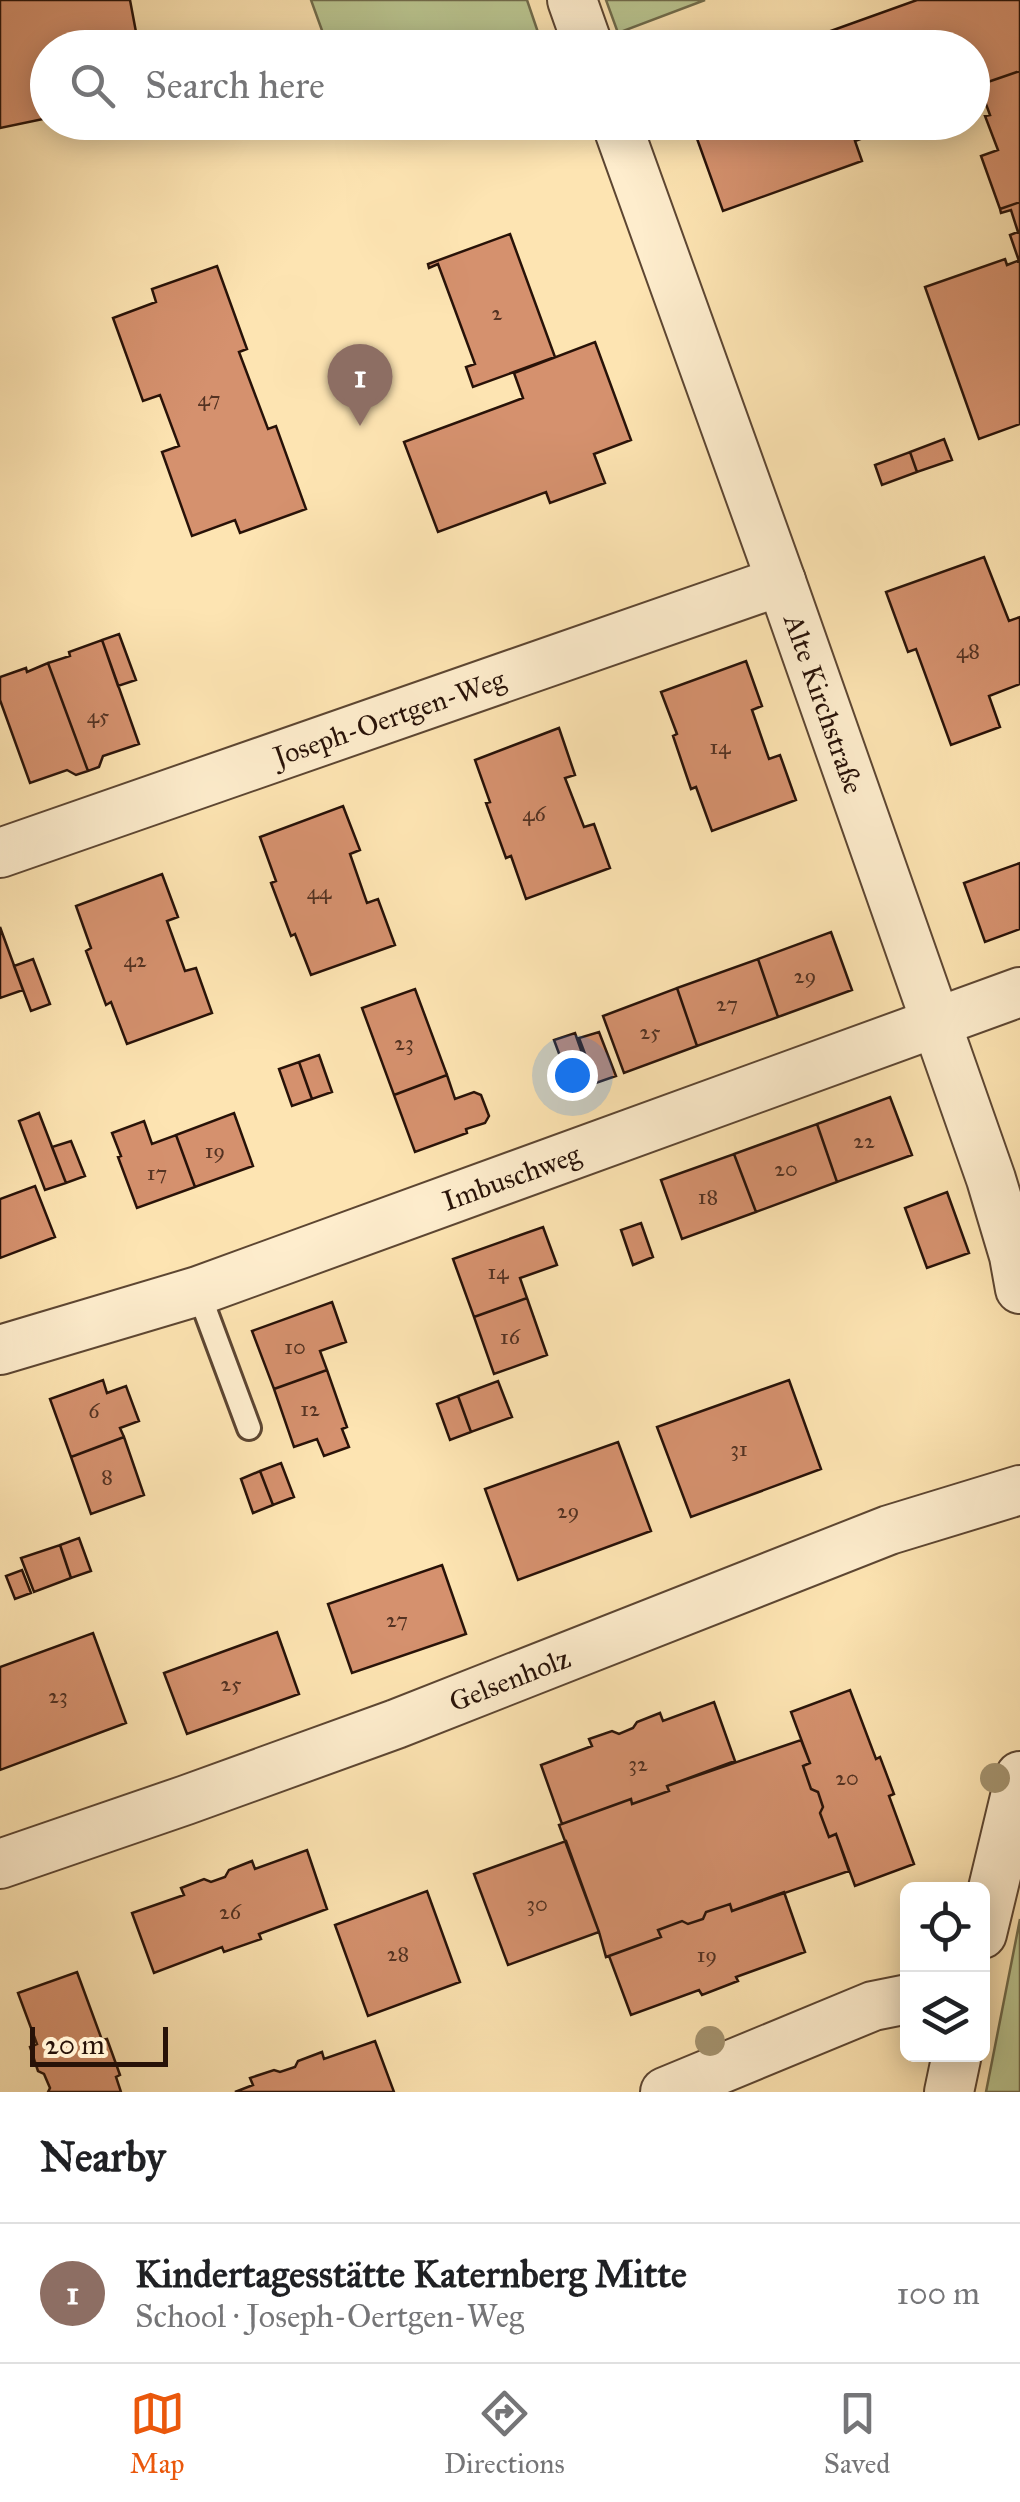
<!DOCTYPE html>
<meta charset="utf-8">
<style>
:root{--surface:#fff;--page:#f2f2f2;--text:#202124;--muted:#757577;--line:#e0e0e0;--accent:#ea580c}
body{margin:0;font-family:"IM FELL Great Primer",serif;background:var(--page);color:var(--text)}
.controls{position:absolute;right:30px;bottom:30px;display:grid;overflow:hidden;border-radius:15px;box-shadow:0 5px 25px #0003}
.controls button{width:90px;height:90px;display:grid;place-items:center;padding:0;border:0;border-bottom:2px solid var(--line);background:var(--surface);color:var(--text);font:50px sans-serif}
.scale{position:absolute;left:30px;bottom:25px;width:138px;box-sizing:border-box;padding-left:10px;border:5px solid #281208;border-top:0;font-size:28px;line-height:35px;white-space:nowrap;color:#281208;-webkit-text-stroke:8px #feedcd;paint-order:stroke}
.you{position:absolute;left:572px;top:1075px;width:35px;height:35px;margin:-25px;border:8px solid #fff;border-radius:50%;background:#1a73e8;box-shadow:0 0 0 15px #1a73e833}
.badge{display:grid;place-items:center;width:65px;height:65px;border-radius:50%;background:var(--accent);color:#fff;font-size:32px;font-weight:700}
.pin{position:absolute;translate:-50% -82px;filter:drop-shadow(0 2px 5px #0008)}
.pin::after{content:'';position:absolute;top:52px;width:35px;height:30px;background:inherit;clip-path:polygon(0 0,100% 0,50% 100%)}
.list{margin:0;padding:0;list-style:none}
h2{display:flex;justify-content:space-between;align-items:center;height:130px;margin:0;padding:0 40px;font-size:42px}
h2 small{font-size:32px;font-weight:400;color:var(--muted)}
.list li{display:grid;grid-template-columns:65px 1fr auto;gap:30px;align-items:center;box-sizing:border-box;height:140px;padding:0 40px;border-top:2px solid var(--line)}
.list b{display:block;font-size:38px;white-space:nowrap}
.list p{margin:0;font-size:32px;white-space:nowrap;color:var(--muted)}
.list em{font-size:32px;font-style:normal;color:var(--muted)}
.icon{flex:none;width:55px;height:55px;fill:none;stroke:currentColor;stroke-width:2;stroke-linecap:round;stroke-linejoin:round}
.map{position:relative;flex:none;width:1020px;height:2092px;overflow:hidden}
.search{position:absolute;background:var(--surface);box-shadow:0 5px 25px #0003;left:30px;right:30px;top:30px;height:110px;display:flex;align-items:center;gap:25px;box-sizing:border-box;padding:0 35px;border-radius:55px;color:var(--muted);font-size:38px}
.sheet{height:270px;background:var(--surface)}
nav{display:flex;justify-content:space-around;align-items:center;box-sizing:border-box;height:140px;border-top:2px solid var(--line);background:var(--surface);font-size:28px;color:var(--muted)}
nav a{display:grid;justify-items:center;gap:5px}
nav .on{color:var(--accent)}
.map>svg:first-child{display:block}
.green{fill:#bac590;stroke:#716c4c;stroke-width:2.5}
.building{fill:#d5916e;stroke:#281208;stroke-width:2.5}
.lines{fill:none;stroke-linecap:round;stroke-linejoin:round}
.service-casing{stroke:#5d4632;stroke-width:28}
.minor-casing{stroke:#5d4632;stroke-width:52}
.service{stroke:#feedcd;stroke-width:22}
.minor{stroke:#feedcd;stroke-width:48}
.tree{fill:#a4936f}
.labels{text-anchor:middle;dominant-baseline:central;stroke-width:9;stroke-linejoin:round;paint-order:stroke}
.number-label{font-size:22px;fill:#533222}
.street-label{font-size:28px;fill:#281208;stroke:#feedcd}
</style>
<div class="map">
<svg width="1020" height="2092" viewBox="0 0 1020 2092">
<rect width="100%" height="100%" fill="#fde4b2"/>
<filter id="stains"><feTurbulence type="fractalNoise" baseFrequency=".002" numOctaves="4"/><feColorMatrix values="0 0 0 0 .2 0 0 0 0 .09 0 0 0 0 .02 0 0 0 .5 -.17"/></filter>
<radialGradient id="worn" r=".72"><stop offset=".6" stop-color="#630" stop-opacity="0"/><stop offset="1" stop-color="#630" stop-opacity=".3"/></radialGradient>
<path class="green" d="M311 0H527L543 47H328Z
M606 0H705L618 33Z
M1020 1919V2092H986Z"/>
<path class="building" d="M0 0H130L139 48H48V80L44 81 48 98V118L0 128Z
M917 0H1020V71L979 85 983 95 972 99V48H808L814 45 811 38Z
M1020 71V202L1000 209 981 156 998 150 985 116 990 115 979 85Z
M691 122H906L855 141 862 161 723 211Z
M1020 202V260L1019 261 1010 235 1018 232 1011 210 1001 213 1000 209Z
M510 234 555 357 473 387 466 367 475 364 438 264 429 268 428 264Z
M1005 259 1007 265 1020 260V424L979 439 925 287Z
M217 266 247 349 239 352 268 429 276 426 306 509 240 533 235 520 192 536 162 452 179 446 160 395 143 401 113 318 156 302 152 289Z
M595 342 631 440 594 454 605 483 550 503 546 492 438 532 404 442 523 398 514 373Z
M944 439 952 460 917 472 910 452Z
M910 452 917 472 882 485 875 465Z
M984 557 1009 621 1020 617V684L989 696 1000 727 951 745 916 649 908 652 886 592Z
M119 634 136 680 118 686 102 640Z
M102 640 139 744 103 756 99 767 88 771 48 663 70 656 69 652Z
M746 661 762 706 752 710 769 759 780 755 796 800 712 831 696 787 691 789 673 736 677 734 661 692Z
M48 663 88 771 76 775 67 770 30 783 0 700V677L26 668 27 672Z
M559 728 575 775 565 778 584 827 594 824 610 868 526 899 511 856 506 858 486 803 490 802 475 760Z
M343 806 360 850 350 854 367 903 378 899 395 945 311 975 295 934 291 936 271 883 276 881 260 837Z
M1020 863V929L985 942 964 883Z
M162 874 178 917 167 921 185 971 196 968 212 1013 127 1044 111 1002 106 1005 86 951 91 948 76 906Z
M0 927 23 990 0 998Z
M831 932 852 990 778 1017 758 959Z
M33 959 50 1004 31 1011 14 966Z
M758 959 778 1017 697 1046 677 988Z
M677 988 697 1046 624 1073 603 1016Z
M415 989 447 1075 394 1095 362 1008Z
M599 1032 616 1076 596 1083 579 1038Z
M575 1033 587 1067 567 1075 554 1040Z
M319 1055 332 1092 312 1099 299 1062Z
M299 1062 312 1099 292 1106 279 1069Z
M447 1075 455 1099 474 1092 481 1095 489 1116 485 1123 466 1129 467 1133 415 1152 394 1095Z
M890 1097 912 1155 837 1182 817 1124Z
M39 1113 66 1183 45 1190 19 1121Z
M234 1113 253 1166 195 1187 176 1135Z
M144 1121 152 1144 176 1135 195 1187 137 1208 118 1157 121 1156 112 1133Z
M817 1124 837 1182 756 1212 734 1154Z
M71 1141 85 1176 66 1183 52 1147Z
M734 1154 756 1212 682 1239 661 1180Z
M35 1186 55 1237 0 1258V1199Z
M947 1192 969 1253 927 1268 905 1208Z
M641 1223 653 1257 633 1265 621 1230Z
M543 1227 557 1265 520 1278 527 1298 474 1317 453 1259Z
M527 1298 547 1355 494 1374 474 1317Z
M332 1302 346 1342 320 1351 327 1370 274 1389 252 1331Z
M327 1370 347 1427 342 1429 349 1447 324 1456 317 1439 294 1447 274 1389Z
M103 1380 107 1393 126 1386 139 1421 120 1428 124 1437 71 1457 50 1399Z
M789 1380 821 1469 691 1517 657 1427Z
M498 1381 512 1417 471 1432 458 1396Z
M458 1396 471 1432 450 1440 437 1404Z
M124 1437 144 1495 91 1514 71 1457Z
M618 1442 651 1531 518 1580 485 1489Z
M281 1463 294 1497 273 1505 260 1471Z
M260 1471 273 1505 253 1513 241 1479Z
M79 1538 91 1571 71 1578 60 1545Z
M60 1545 71 1578 34 1592 21 1558Z
M442 1565 466 1634 352 1673 328 1604Z
M22 1570 31 1593 15 1599 6 1576Z
M277 1632 299 1694 187 1734 164 1673Z
M93 1633 126 1723 0 1770V1667Z
M850 1690 876 1759 880 1757 894 1794 889 1796 914 1864 855 1886 836 1834 829 1837 820 1813 823 1807 818 1792 811 1789 803 1766 810 1763 791 1712Z
M714 1702 735 1761 667 1786 669 1791 632 1804 631 1799 562 1824 541 1765 592 1746 589 1739 612 1731 619 1734 633 1728 637 1722 660 1713 663 1721Z
M801 1740 810 1763 803 1766 811 1789 818 1792 823 1807 820 1813 829 1837 836 1834 849 1871 732 1911 730 1904 706 1912 703 1919 688 1924 682 1921 658 1930 661 1937 606 1957 599 1932 559 1825 631 1799 632 1804 669 1791 667 1786Z
M566 1841 599 1932 508 1965 474 1874Z
M307 1850 327 1909 259 1934 261 1939 224 1952 222 1947 154 1973 132 1913 184 1895 181 1888 204 1879 211 1882 225 1877 229 1870 252 1861 255 1869Z
M427 1891 460 1982 368 2016 335 1925Z
M784 1892 805 1952 736 1977 738 1981 702 1995 699 1990 631 2015 609 1956 661 1937 658 1930 682 1921 688 1924 703 1919 706 1912 730 1904 732 1911Z
M77 1972 102 2040 107 2039 120 2075 116 2077 121 2092H48L50 2088 44 2074 38 2071 30 2047 37 2044 18 1993Z
M375 2041 394 2092H235L253 2085 250 2078 274 2070 280 2072 295 2067 298 2061 322 2052 324 2059Z"/>
<g class="lines">
<defs>
<path id="service" d="M198 1291 249 1428"/>
<g id="minor">
<path d="M572 0 589 48"/>
<path id="s1" d="M616 122 781 581 991 1179 1014 1256 1020 1289"/>
<path id="s2" d="M0 853 781 581"/>
<path id="s3" d="M0 1350 198 1291 1020 992"/>
<path id="s4" d="M0 1864 186 1800 396 1724 889 1530 1020 1490"/>
<path d="M982 1934 1020 1776"/>
<path d="M665 2092 873 2006 908 1999"/>
<path d="M949 2092 957 2054"/>
</g>
</defs>
<use href="#service" class="service-casing"/>
<use href="#minor" class="minor-casing"/>
<use href="#service" class="service"/>
<use href="#minor" class="minor"/>
</g>
<g class="tree">
<circle cx="995" cy="1778" r="15"/>
<circle cx="710" cy="2041" r="15"/>
</g>
<g class="labels">
<g class="number-label">
<text x="497" y="312">2</text>
<text x="209" y="398">47</text>
<text x="968" y="650">48</text>
<text x="98" y="715">45</text>
<text x="720" y="746">14</text>
<text x="534" y="813">46</text>
<text x="319" y="891">44</text>
<text x="135" y="959">42</text>
<text x="805" y="975">29</text>
<text x="727" y="1003">27</text>
<text x="650" y="1031">25</text>
<text x="404" y="1042">23</text>
<text x="864" y="1140">22</text>
<text x="215" y="1150">19</text>
<text x="786" y="1168">20</text>
<text x="157" y="1172">17</text>
<text x="708" y="1196">18</text>
<text x="498" y="1271">14</text>
<text x="510" y="1336">16</text>
<text x="295" y="1346">10</text>
<text x="310" y="1408">12</text>
<text x="94" y="1410">6</text>
<text x="739" y="1448">31</text>
<text x="107" y="1476">8</text>
<text x="568" y="1510">29</text>
<text x="397" y="1619">27</text>
<text x="231" y="1683">25</text>
<text x="58" y="1695">23</text>
<text x="638" y="1763">32</text>
<text x="847" y="1777">20</text>
<text x="537" y="1903">30</text>
<text x="230" y="1911">26</text>
<text x="398" y="1953">28</text>
<text x="707" y="1954">19</text>
</g>
<g class="street-label">
<text stroke="none"><textPath href="#s1" startOffset="618">Alte Kirchstraße</textPath></text>
<text stroke="none"><textPath href="#s2" startOffset="412">Joseph-Oertgen-Weg</textPath></text>
<text stroke="none"><textPath href="#s3" startOffset="540">Imbuschweg</textPath></text>
<text stroke="none"><textPath href="#s4" startOffset="542">Gelsenholz</textPath></text>
</g>
</g>
<rect width="100%" height="100%" filter="url(#stains)"/>
<rect width="100%" height="100%" fill="url(#worn)"/>
</svg>
<div class="controls">
<button><svg class="icon" aria-label="locate" viewBox="0 0 24 24"><circle cx="12" cy="12" r="6"/><path d="M12 2v4M12 18v4M2 12h4M18 12h4"/></svg></button>
<button><svg class="icon" aria-label="layers" viewBox="0 0 24 24"><path d="M12 4l9 5-9 5-9-5zM3 14l9 5 9-5"/></svg></button>
</div>
<div class="scale">20 m</div>
<div class="you"></div>
<div class="pin badge" style="left:360px;top:426px;background:#8d6e63">1</div>
<div class="search"><svg class="icon" aria-label="search" viewBox="0 0 24 24"><circle cx="10" cy="10" r="6"/><path d="M15 15l6 6"/></svg>Search here</div>
</div>
<section class="sheet">
<h2>Nearby<small></small></h2>
<ul class="list">
<li><span class="badge" style="background:#8d6e63">1</span><div><b>Kindertagesstätte Katernberg Mitte</b><p>School · Joseph-Oertgen-Weg</p></div><em>100 m</em></li>
</ul>
</section>
<nav>
<a class="on"><svg class="icon" aria-label="map" viewBox="0 0 24 24"><path d="M3 6l6-2 6 2 6-2v14l-6 2-6-2-6 2zM9 4v14M15 6v14"/></svg>Map</a>
<a><svg class="icon" aria-label="directions" viewBox="0 0 24 24"><path d="M12 3l9 9-9 9-9-9zM9 14v-3h6M13 9l2 2-2 2"/></svg>Directions</a>
<a><svg class="icon" aria-label="saved" viewBox="0 0 24 24"><path d="M7 4h10v16l-5-4-5 4z"/></svg>Saved</a>
</nav>
